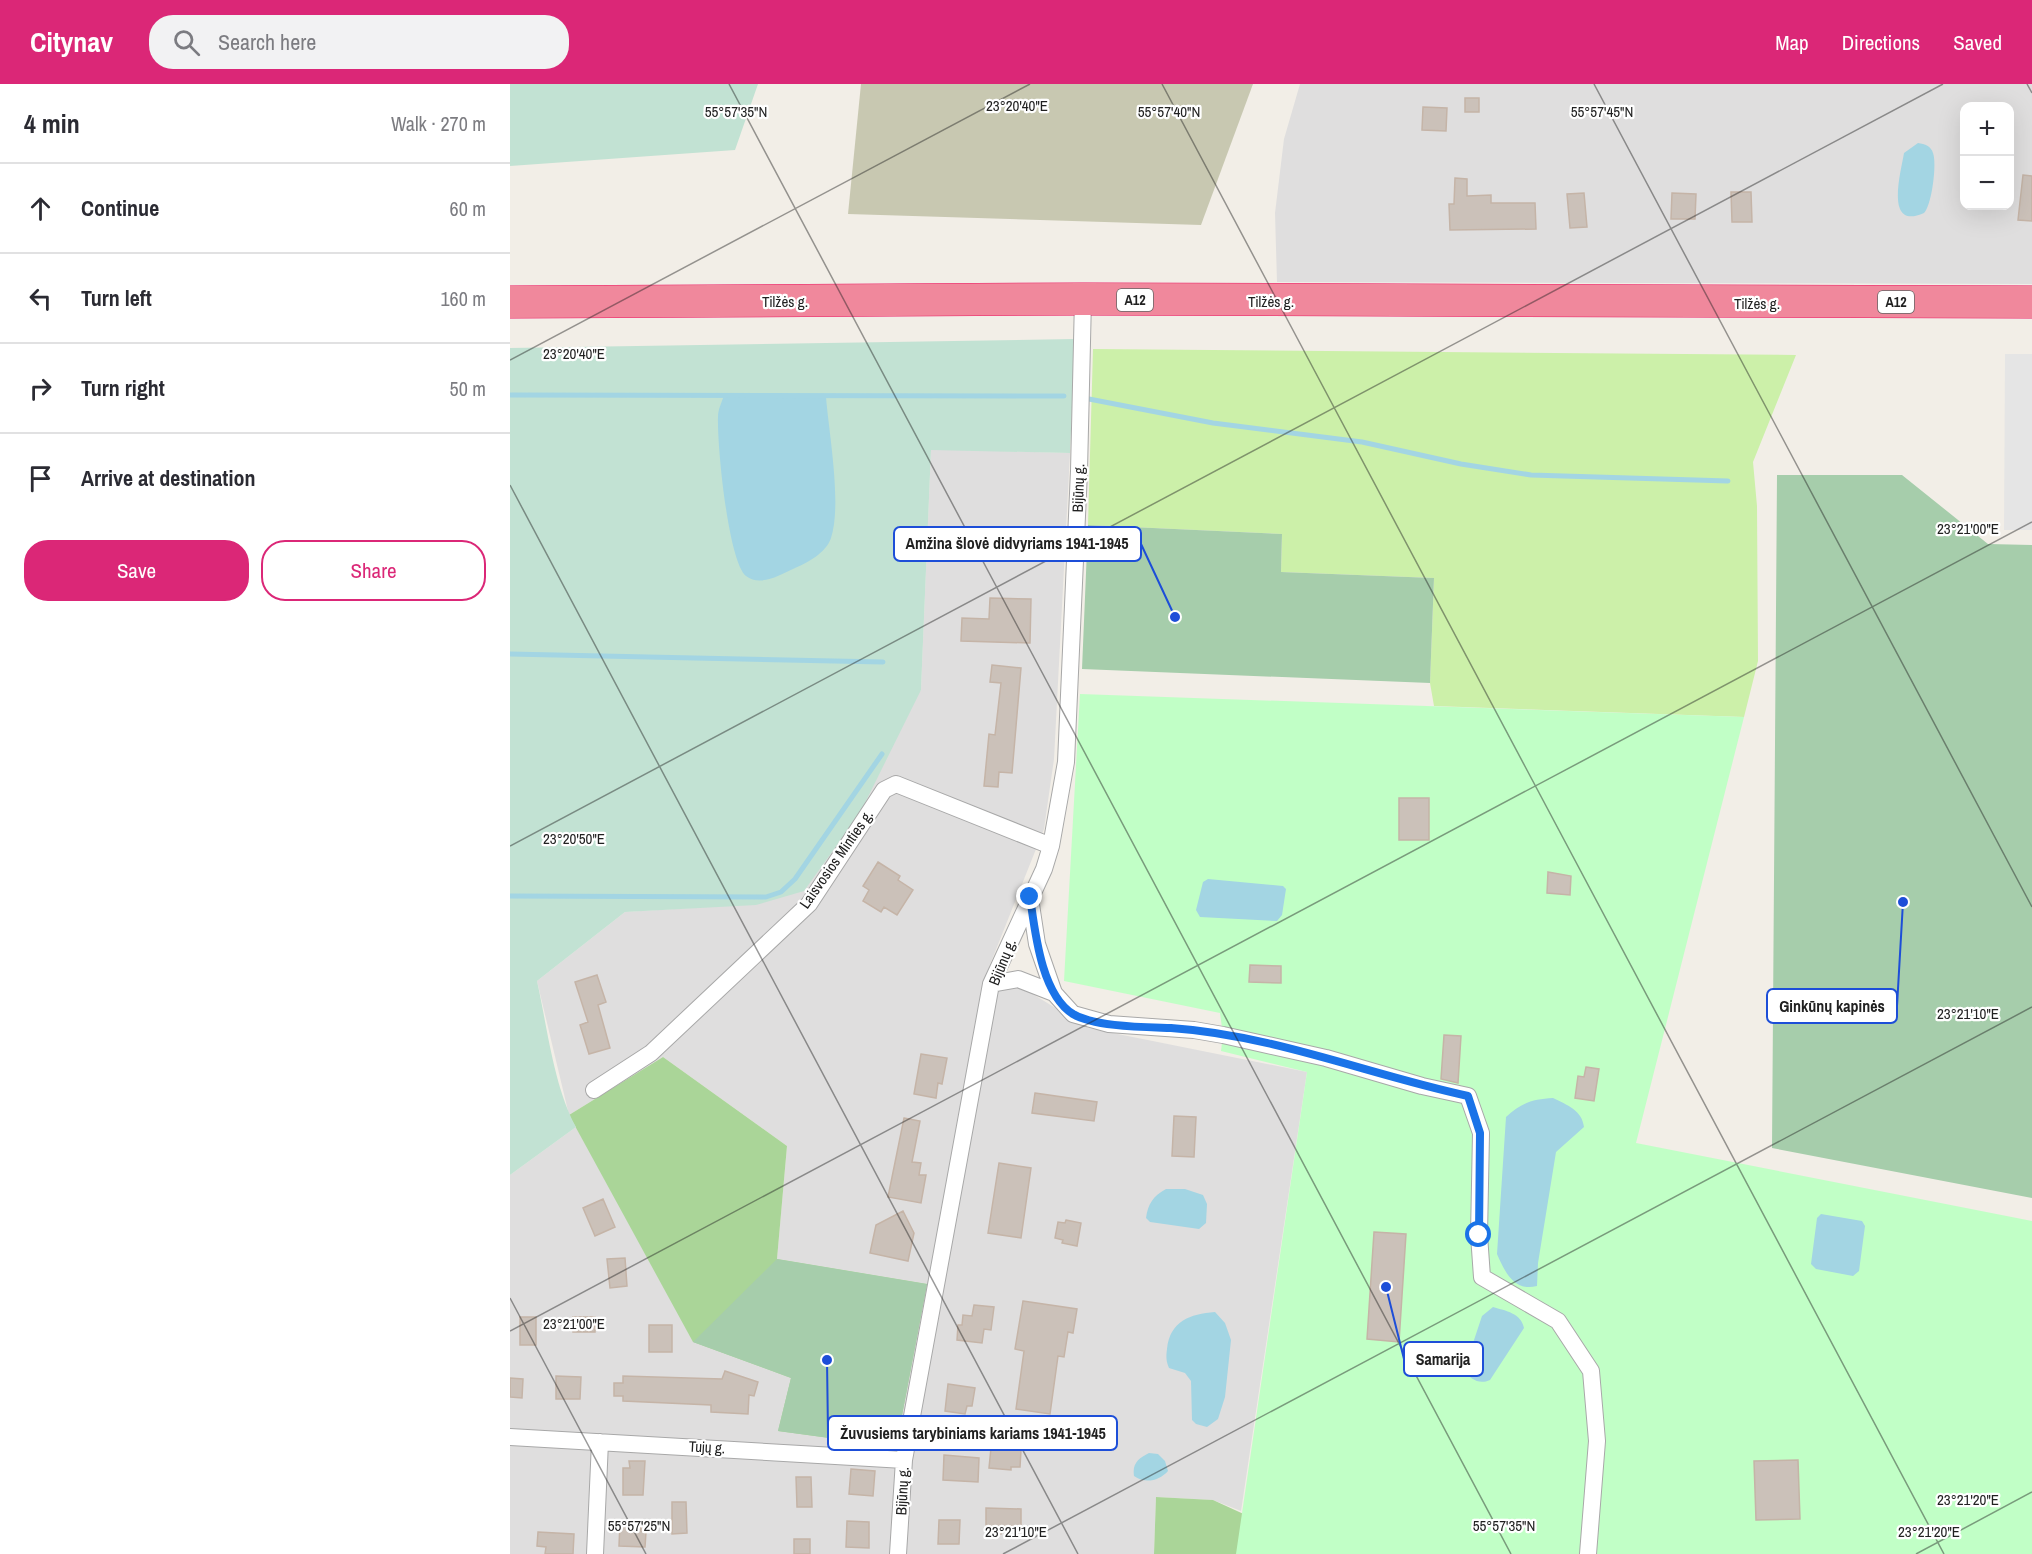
<!DOCTYPE html>
<meta charset="utf-8">
<style>
:root{--surface:#fff;--page:#f2f2f3;--text:#2b2b33;--muted:#7c7c81;--line:#e1e1e2;--accent:#db2777}
body{margin:0;font-family:"Archivo Narrow",sans-serif;background:var(--page);color:var(--text)}
.controls{position:absolute;right:18px;top:18px;display:grid;overflow:hidden;border-radius:12px;box-shadow:0 6px 24px #0002}
.controls button{width:54px;height:54px;display:grid;place-items:center;padding:0;border:0;border-bottom:2px solid var(--line);background:var(--surface);color:var(--text);font:30px sans-serif}
.stop{position:absolute;width:18px;height:18px;margin:-14px;border:4px solid #1a73e8;border-radius:50%;background:#fff}
.stop.end{background:#1a73e8;border-color:#fff;box-shadow:0 2px 6px #0008}
.list{margin:0;padding:0;list-style:none}
h2{display:flex;justify-content:space-between;align-items:center;height:78px;margin:0;padding:0 24px;font-size:26px}
h2 small{font-size:20px;font-weight:400;color:var(--muted)}
.list li{display:grid;grid-template-columns:39px 1fr auto;gap:18px;align-items:center;box-sizing:border-box;height:90px;padding:0 24px;border-top:2px solid var(--line)}
.list b{display:block;font-size:22px;white-space:nowrap}
.list em{font-size:20px;font-style:normal;color:var(--muted)}
.actions{display:flex;gap:12px;padding:18px 24px}
.actions a{flex:1;padding:14px 0;border:2px solid var(--accent);border-radius:24px;text-align:center;font-size:21px;color:var(--accent)}
.actions .main{background:var(--accent);color:#fff}
.icon{flex:none;width:33px;height:33px;fill:none;stroke:currentColor;stroke-width:2;stroke-linecap:round;stroke-linejoin:round}
.map{position:relative;flex:none;width:1522px;height:1470px;overflow:hidden}
header{display:flex;align-items:center;gap:36px;box-sizing:border-box;height:84px;padding:0 30px;background:var(--accent);color:#fff}
header strong{font-size:28px}
nav{display:flex;gap:33px;margin-inline-start:auto;font-size:21px}
.search{width:420px;height:54px;background:var(--page);display:flex;align-items:center;gap:15px;box-sizing:border-box;padding:0 21px;border-radius:24px;color:var(--muted);font-size:22px}
main{display:flex}
aside{flex:1;background:var(--surface)}
.map>svg:first-child{display:block}
.residential{fill:#dfdede;fill-rule:evenodd}
.construction{fill:#c8c8b1}
.grass{fill:#ccf0a9}
.forest{fill:#aad598}
.wetland{fill:#c2e2d3}
.cemetery{fill:#a6cdab}
.park{fill:#c1ffc6}
.parking{fill:#e5e5e5}
.water{fill:#a3d5e3}
.lines{fill:none;stroke-linecap:round;stroke-linejoin:round}
.stream{stroke:#a3d5e3;stroke-width:5}
.building{fill:#cbc1b9;stroke:#c5b4a7;stroke-width:1.5}
.street-casing{stroke:#a8a8a8;stroke-width:18}
.highway-casing{stroke:#ec1862;stroke-width:33}
.street{stroke:#fff;stroke-width:16}
.highway{stroke:#f0889c;stroke-width:32}
.route{stroke:#1a73e8;stroke-width:8}
.ticks{fill:none;stroke:#212121;stroke-width:1.5;stroke-opacity:0.45}
.labels{text-anchor:middle;dominant-baseline:central;stroke-width:4.5;stroke-linejoin:round;paint-order:stroke}
.shield{fill:#fff;stroke:#646464;stroke-width:1.5}
.shield-label{font-size:14px;font-weight:bold;fill:#212121}
.street-label{font-size:15px;fill:#212121;stroke:#fff}
.ticks-label{font-size:15px;text-anchor:middle;fill:#212121;stroke:#fff;stroke-width:4.5;stroke-linejoin:round;paint-order:stroke}
.leader{fill:none;stroke:#1d4ed8;stroke-width:2}
.callout-dot{fill:#1d4ed8;stroke:#fff;stroke-width:2}
.callout{fill:#fff;stroke:#1d4ed8;stroke-width:2}
.callout-label{font-size:16px;text-anchor:middle;font-weight:bold;fill:#212121}
</style>
<header>
<strong>Citynav</strong>
<div class="search"><svg class="icon" aria-label="search" viewBox="0 0 24 24"><circle cx="10" cy="10" r="6"/><path d="M15 15l6 6"/></svg>Search here</div>
<nav><a>Map</a><a>Directions</a><a>Saved</a></nav>
</header>
<main>
<aside>
<h2>4 min<small>Walk · 270 m</small></h2>
<ul class="list">
<li><svg class="icon" aria-label="ahead" viewBox="0 0 24 24"><path d="M12 20V5M6 11l6-6 6 6"/></svg><div><b>Continue</b></div><em>60 m</em></li>
<li><svg class="icon" aria-label="left" viewBox="0 0 24 24"><path d="M17 20v-9H6M10 6l-5 5 5 5"/></svg><div><b>Turn left</b></div><em>160 m</em></li>
<li><svg class="icon" aria-label="right" viewBox="0 0 24 24"><path d="M7 20v-9h11M14 6l5 5-5 5"/></svg><div><b>Turn right</b></div><em>50 m</em></li>
<li><svg class="icon" aria-label="arrive" viewBox="0 0 24 24"><path d="M6 21V4h12l-3 4 3 4H6"/></svg><div><b>Arrive at destination</b></div></li>
</ul>
<div class="actions"><a class="main">Save</a><a>Share</a></div>
</aside>
<div class="map">
<svg width="1522" height="1470" viewBox="0 0 1522 1470">
<rect width="100%" height="100%" fill="#f2eee7"/>
<path class="residential" d="M790 0H1522V200L767 198 765 129 774 55ZM1454 22H1500V122H1454Z
M421 365 560 369 544 675 534 745 479 883 578 944 797 988 731 1427 703 1416 646 1413 644 1470H0V1091L66 1043 183 1257 281 1294 417 1200 267 1175 277 1062 153 973 59 1031 27 897 115 828 181 824 411 606Z"/>
<path class="construction" d="M351 0H743L691 141 338 130Z"/>
<path class="grass" d="M583 265 1286 271 1243 378 1247 422 1248 577 1234 633 924 622 920 599 924 494 771 488 772 450 578 441Z"/>
<path class="forest" d="M153 973 277 1062 267 1175 417 1200 386 1363 268 1347 281 1294 183 1258 59 1031Z
M646 1413 703 1416 821 1470H644Z"/>
<path class="wetland" d="M0 0H248L225 66 0 82Z
M565 255 560 369 421 366 411 606 350 729 294 807 246 821 115 828 27 897C37 942 44 1003 66 1043L0 1091V264Z"/>
<path class="cemetery" d="M1267 391H1392L1478 460 1522 461V1114L1262 1064Z
M578 441 772 450 771 488 924 494 920 599 572 585Z
M267 1175 417 1200 386 1363 268 1347 281 1294 183 1258Z"/>
<path class="park" d="M570 610 1234 633 1126 1059 1522 1137V1470H726L797 988 711 967 713 951 710 929 554 897Z"/>
<path class="parking" d="M1495 270H1522V446H1494Z"/>
<path class="water" d="M1408 59C1415 60 1421 62 1423 69 1427 79 1422 121 1414 129 1374 147 1391 88 1394 69Z
M214 311 316 313C319 350 332 420 321 454 316 469 297 479 283 485 270 491 250 503 236 492 218 477 207 360 208 333 208 325 212 318 214 311Z
M698 795 773 802 776 805 772 831 767 837 690 833 686 826 693 798Z
M1043 1014C1057 1021 1072 1026 1074 1043L1046 1068 1028 1179 1027 1202C1004 1208 995 1188 987 1170L996 1033C1011 1019 1023 1015 1043 1014Z
M656 1105H675L693 1111 697 1120 696 1139 689 1145 640 1138 636 1134C638 1120 643 1112 656 1105Z
M1311 1130 1352 1137 1355 1142 1349 1187 1343 1192 1306 1185 1301 1180 1307 1134Z
M983 1223C996 1227 1011 1229 1014 1244L980 1296C969 1301 960 1295 954 1286L972 1232Z
M705 1228 715 1239 721 1256 715 1313 708 1335 697 1343 686 1340 682 1336 681 1297 675 1289 659 1284C656 1277 656 1273 657 1265 660 1237 680 1230 705 1228Z
M639 1369 648 1370 655 1377 658 1387C649 1397 635 1400 624 1392 622 1379 629 1374 639 1369Z"/>
<g class="lines">
<path class="stream" d="M0 311 554 312
M579 315 703 339 852 358 951 380 1021 391 1218 397
M0 570 373 578
M0 812 256 813 271 808 285 795 372 670"/>
</g>
<path class="building" d="M955 14H969V28H955Z
M913 23 937 24 936 47 912 46Z
M1513 91 1522 92V137L1508 136Z
M945 94 957 95V112L981 111V119H1025L1026 145 940 146 939 120H944Z
M1221 108H1241L1242 138H1222Z
M1074 109 1077 143 1060 144 1057 110Z
M1162 109 1186 110 1185 135H1161Z
M480 514 521 515 520 559 451 557 452 534 479 535Z
M482 581 511 584 502 689 489 688 488 703 474 702 479 650 485 651 491 599 480 598Z
M889 714H919V756H889Z
M368 778 390 792 388 796 403 806 387 831 374 823 371 828 353 817 359 806 353 802Z
M1038 788 1061 792 1060 811 1037 809Z
M740 881 771 882V899L739 898Z
M87 891 96 918 88 921 100 964 79 970 70 941 78 938 65 898Z
M934 951 951 952 948 999 931 995Z
M411 970 437 974 432 1000 428 999 426 1014 404 1010Z
M1076 983 1089 985 1084 1017 1065 1014 1068 992 1074 993Z
M525 1009 587 1018 584 1037 522 1029Z
M664 1032 686 1033 684 1073 662 1072Z
M394 1034 410 1037 402 1078 411 1079 409 1091H416L411 1119 378 1113Z
M489 1079 521 1084 511 1154 478 1149Z
M93 1115 105 1143 85 1152 73 1124Z
M393 1127 404 1149 398 1177 360 1169 366 1141Z
M556 1136 571 1139 567 1162 552 1159 553 1156 545 1154 548 1138 555 1139Z
M864 1148 896 1150 889 1258 857 1255Z
M115 1174 117 1202 100 1204 97 1175Z
M513 1217 567 1225 563 1249 558 1248 554 1273 548 1272 540 1330 506 1325 514 1267 505 1265Z
M464 1221 484 1223 481 1246 474 1245 472 1259 447 1256 448 1241H452L453 1231 462 1232Z
M10 1233H26V1261H10Z
M63 1233H85V1248H63Z
M139 1241H162V1268H139Z
M215 1287 248 1298 244 1312 239 1311 238 1330 201 1328V1321L113 1317V1312H104V1299H113V1292L212 1295Z
M46 1292 71 1293 70 1315H46Z
M0 1294 13 1295 12 1314 0 1313Z
M438 1300 465 1304 462 1322H457L455 1330 435 1327Z
M491 1346 510 1348 507 1366H511L510 1383H501V1386L479 1384 481 1364H489Z
M434 1371 469 1374 468 1398 433 1396Z
M1288 1376 1290 1435 1246 1436 1244 1377Z
M119 1377H135L133 1411H113V1384H120Z
M341 1385 365 1387 363 1412 339 1410Z
M286 1393H301L302 1423H287Z
M162 1418H176L177 1449 162 1450Z
M476 1424 511 1425V1442H494L491 1450 476 1451Z
M429 1436H450L449 1460H428Z
M337 1437 359 1438V1464L336 1463Z
M110 1438 131 1439V1447L136 1448 135 1463 109 1462Z
M28 1448 64 1450 63 1470H35L36 1463 27 1462Z
M284 1455H300V1470H284Z"/>
<g class="lines">
<defs>
<path id="street" d="M520 814 527 860 544 909
M481 900 508 895 544 909 563 930 599 940 684 946 713 951 816 974 912 1002 958 1012 971 1049 969 1151 972 1193 1048 1237 1081 1287 1087 1357 1078 1470
M84 1006 141 969 299 820 374 706 386 700 541 762
M0 1353 394 1376
M85 1470 90 1358
M388 1470 394 1376 481 900 534 785 541 762 556 678 569 387 573 215"/>
<path id="highway" d="M0 218 573 215 1522 218"/>
</defs>
<use href="#street" class="street-casing"/>
<use href="#highway" class="highway-casing"/>
<use href="#street" class="street"/>
<use href="#highway" class="highway"/>
</g>
<g class="lines">
<path class="route" d="M520 813C525 847 531 910 563 930 585 943 635 943 661 944 763 951 860 991 958 1012L970 1049 969 1151"/>
</g>
<path class="ticks" d="M219 0 1001 1470M652 0 1434 1470M1084 0 1522 823M1517 0 1522 9M0 276 520 0M0 401 568 1470M0 762 1433 0M0 1214 136 1470M0 1247 1522 438M493 1470 1522 923M1406 1470 1522 1408"/>
<g class="labels">
<g class="shield">
<rect x="607" y="205" width="36" height="22" rx="4.5"/>
<rect x="1368" y="207" width="36" height="22" rx="4.5"/>
</g>
<g class="shield-label">
<text x="625" y="216">A12</text>
<text x="1386" y="218">A12</text>
</g>
<g class="street-label">
<text x="275" y="217">Tilžės g.</text>
<text x="761" y="217">Tilžės g.</text>
<text x="1247" y="219">Tilžės g.</text>
<text transform="translate(568 404) rotate(-88)">Bijūnų g.</text>
<text transform="translate(326 775) rotate(-55)">Laisvosios Minties g.</text>
<text transform="translate(492 878) rotate(-68)">Bijūnų g.</text>
<text transform="translate(197 1363) rotate(3)">Tujų g.</text>
<text transform="translate(392 1407) rotate(-87)">Bijūnų g.</text>
</g>
</g>
<g class="ticks-label">
<text x="507" y="27">23°20'40"E</text>
<text x="226" y="33">55°57'35"N</text>
<text x="659" y="33">55°57'40"N</text>
<text x="1092" y="33">55°57'45"N</text>
<text x="64" y="275">23°20'40"E</text>
<text x="1458" y="450">23°21'00"E</text>
<text x="64" y="760">23°20'50"E</text>
<text x="1458" y="935">23°21'10"E</text>
<text x="64" y="1245">23°21'00"E</text>
<text x="1458" y="1421">23°21'20"E</text>
<text x="129" y="1447">55°57'25"N</text>
<text x="994" y="1447">55°57'35"N</text>
<text x="506" y="1453">23°21'10"E</text>
<text x="1419" y="1453">23°21'20"E</text>
</g>
<path class="leader" d="M665 533L631 460M1393 818L1387 922M876 1203L894 1275M317 1276L318 1349"/>
<g class="callout-dot">
<circle cx="665" cy="533" r="6"/>
<circle cx="1393" cy="818" r="6"/>
<circle cx="876" cy="1203" r="6"/>
<circle cx="317" cy="1276" r="6"/>
</g>
<g class="callout">
<rect x="384" y="443" width="247" height="34" rx="6"/>
<rect x="1257" y="905" width="130" height="34" rx="6"/>
<rect x="894" y="1258" width="79" height="34" rx="6"/>
<rect x="318" y="1332" width="289" height="34" rx="6"/>
</g>
<g class="callout-label">
<text x="507" y="465">Amžina šlovė didvyriams 1941-1945</text>
<text x="1322" y="928">Ginkūnų kapinės</text>
<text x="933" y="1281">Samarija</text>
<text x="463" y="1355">Žuvusiems tarybiniams kariams 1941-1945</text>
</g>
</svg>
<div class="controls">
<button>+</button>
<button>−</button>
</div>
<div class="stop" style="left:969px;top:1151px"></div>
<div class="stop end" style="left:520px;top:813px"></div>
</div>
</main>
